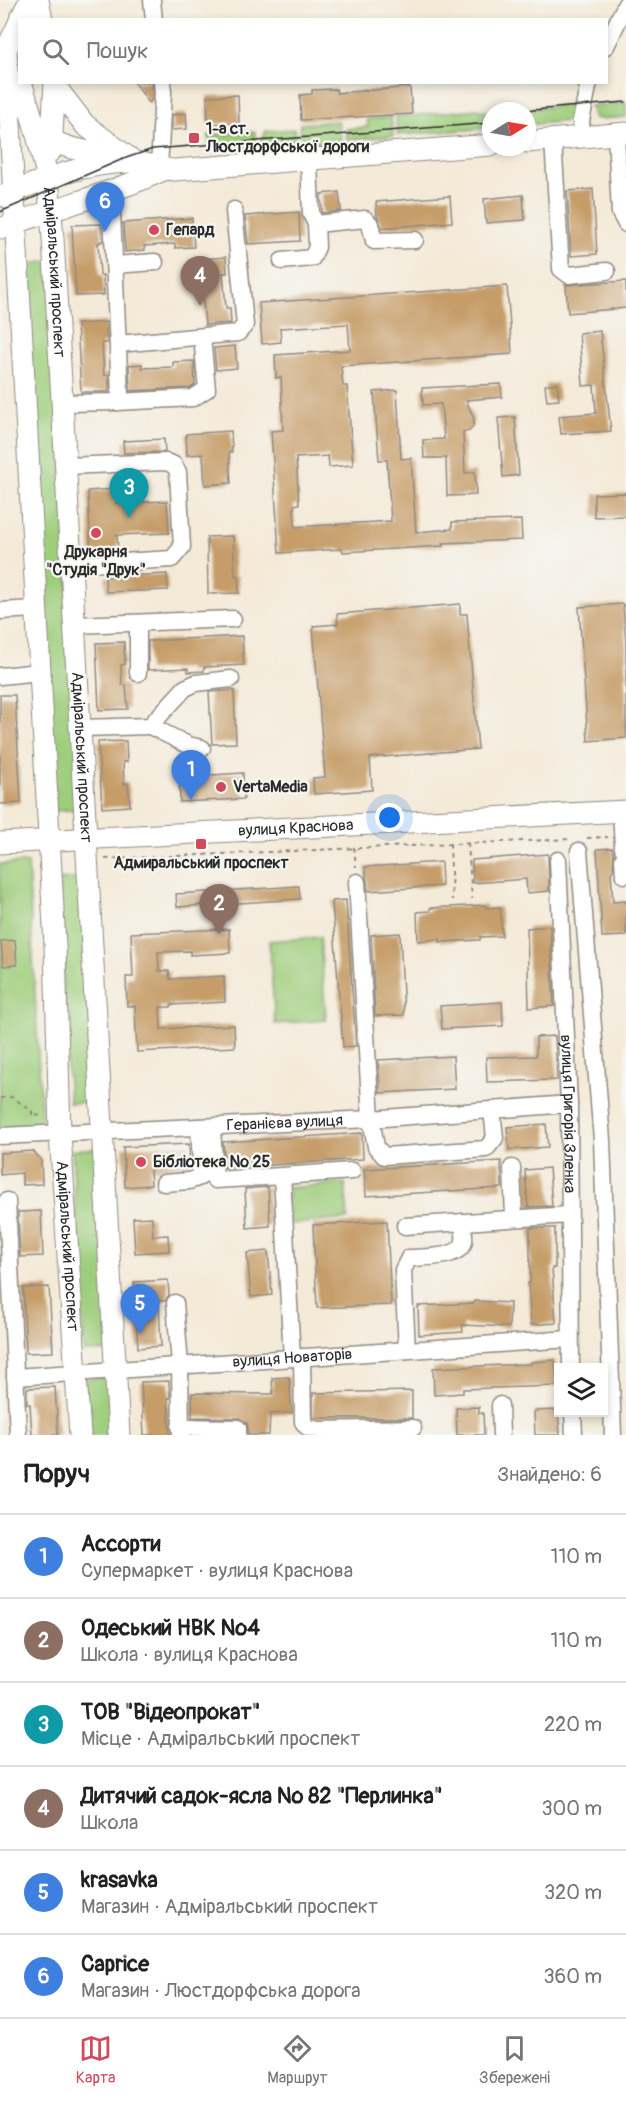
<!DOCTYPE html>
<html lang="uk">
<meta charset="utf-8">
<style>
:root{--surface:#fff;--page:#f6f6f6;--text:#222;--muted:#767676;--line:#e0e0e0;--accent:#d1495b}
body{margin:0;font-family:Pangolin,sans-serif;background:var(--page);color:var(--text)}
.controls{position:absolute;right:18px;bottom:18px;display:grid;overflow:hidden;border-radius:0px;box-shadow:0 3px 9px #0003}
.controls button{width:54px;height:54px;display:grid;place-items:center;padding:0;border:0;border-bottom:2px solid var(--line);background:var(--surface);color:var(--text);font:30px sans-serif}
.compass{position:absolute;left:482px;top:102px;width:54px;height:54px;border-radius:50%;background:var(--surface);box-shadow:0 3px 9px #0003;rotate:79deg}
.you{position:absolute;left:390px;top:818px;width:21px;height:21px;margin:-15px;border:4px solid #fff;border-radius:50%;background:#1a73e8;box-shadow:0 0 0 9px #1a73e833}
.badge{display:grid;place-items:center;width:39px;height:39px;border-radius:50%;background:var(--accent);color:#fff;font-size:20px;font-weight:700}
.pin{position:absolute;translate:-50% -50px;filter:drop-shadow(0 2px 3px #0008)}
.pin::after{content:'';position:absolute;top:32px;width:21px;height:18px;background:inherit;clip-path:polygon(0 0,100% 0,50% 100%)}
.list{margin:0;padding:0;list-style:none}
h2{display:flex;justify-content:space-between;align-items:center;height:78px;margin:0;padding:0 24px;font-size:26px}
h2 small{font-size:20px;font-weight:400;color:var(--muted)}
.list li{display:grid;grid-template-columns:39px 1fr auto;gap:18px;align-items:center;box-sizing:border-box;height:84px;padding:0 24px;border-top:2px solid var(--line)}
.list b{display:block;font-size:22px;white-space:nowrap}
.list p{margin:0;font-size:20px;white-space:nowrap;color:var(--muted)}
.list em{font-size:20px;font-style:normal;color:var(--muted)}
.icon{flex:none;width:33px;height:33px;fill:none;stroke:currentColor;stroke-width:2;stroke-linecap:round;stroke-linejoin:round}
.map{position:relative;flex:none;width:626px;height:1435px;overflow:hidden}
.search{position:absolute;background:var(--surface);box-shadow:0 3px 9px #0003;left:18px;right:18px;top:18px;height:66px;display:flex;align-items:center;gap:15px;box-sizing:border-box;padding:0 21px;border-radius:0px;color:var(--muted);font-size:22px}
.sheet{height:582px;background:var(--surface)}
nav{display:flex;justify-content:space-around;align-items:center;box-sizing:border-box;height:84px;border-top:2px solid var(--line);background:var(--surface);font-size:16px;color:var(--muted)}
nav a{display:grid;justify-items:center;gap:3px}
nav .on{color:var(--accent)}
.map>svg:first-child{display:block}
.green{fill:#9ecd7b;stroke:#647c53;stroke-width:1.5}
.building{fill:#c69d69}
.lines{fill:none;stroke-linecap:round;stroke-linejoin:round}
.minor-casing{stroke:#908a82;stroke-width:19}
.major-casing{stroke:#908a82;stroke-width:23}
.path{stroke:#908a82;stroke-width:2;stroke-dasharray:4.5 4.5;stroke-linecap:butt}
.minor{stroke:#fff;stroke-width:16}
.major{stroke:#fff;stroke-width:21}
.tram{stroke:#2b2b2b;stroke-width:1.5}
.poi-dot{fill:#d1495b;stroke:#f6f6f2;stroke-width:2}
.labels{text-anchor:middle;dominant-baseline:central;stroke-width:4.5;stroke-linejoin:round;paint-order:stroke}
.poi-label{font-size:16px;font-weight:bold;fill:#2b2b2b;stroke:#f6f6f2;text-anchor:start}
.street-label{font-size:16px;fill:#2b2b2b;stroke:#f6f6f2}
</style>
<div class="map">
<svg width="626" height="1435" viewBox="0 0 626 1435">
<rect width="100%" height="100%" fill="#f6f6f2"/>
<filter id="ink" filterUnits="userSpaceOnUse"><feTurbulence type="fractalNoise" baseFrequency=".0167" numOctaves="2"/><feDisplacementMap in="SourceGraphic" scale="12" xChannelSelector="R" yChannelSelector="G"/><feConvolveMatrix kernelMatrix="1 2 1 2 8 2 1 2 1" color-interpolation-filters="sRGB"/></filter>
<filter id="wash" filterUnits="userSpaceOnUse"><feTurbulence type="fractalNoise" baseFrequency=".008" numOctaves="4" result="noise"/><feDisplacementMap in="SourceGraphic" scale="24" xChannelSelector="R" yChannelSelector="G"/><feGaussianBlur stdDeviation="1.35" result="paint"/><feColorMatrix in="noise" values="0 0 0 0 0 0 0 0 0 0 0 0 0 0 0 0 0 1.4 0 .05"/><feComposite in="paint" operator="in"/></filter>
<g filter="url(#wash)">
<rect width="100%" height="100%" fill="#f4ead8"/>
<path class="green" d="M626 103V117L602 119 594 118 590 106Z
M576 104 573 117 567 121 527 125V111L517 110Z
M477 109 491 113V128L397 135 396 117Z
M391 117 393 136 347 140 346 129 368 127 367 119Z
M338 121 341 140 301 144 300 124Z
M295 129V143L261 146 260 144 266 131Z
M255 132V147L213 150 210 146 209 135Z
M50 261 82 809 54 811 24 265Z
M28 863 42 1127 0 1128V864Z
M86 878 99 1102 69 1103 58 880Z
M320 937 326 1020 275 1024 269 941Z
M101 1148 112 1351 84 1352 72 1150Z
M345 1183 348 1219 290 1224 287 1188Z
M114 1377 118 1435H87L84 1379Z"/>
<g id="blocks">
<path class="building" d="M134 82H152V100L149 103Z
M410 87 412 114 301 120 300 95 312 94V90L336 89 337 93Z
M238 95 239 123 208 124 207 96Z
M186 113 187 129 172 130V115Z
M593 189 597 254 571 256 567 191Z
M339 192 341 211 322 213 321 194Z
M523 195 525 220 486 223 484 199Z
M450 196 452 222 382 228 377 216 376 202Z
M299 212 300 241 248 244 245 216Z
M192 218 194 247 175 248V244L144 246 145 250 125 252 123 223Z
M101 224 103 241 98 243 100 275H103L104 295 76 296 72 225Z
M226 257 227 273H223L226 308H230L231 323 205 325 200 259Z
M626 281V308L568 313 566 285Z
M507 286 512 354 341 366 343 386H347L353 465 329 467 328 456 296 458 299 504 294 505 295 527 391 521 387 460H379L374 392 397 390 401 459 411 458 416 532 452 529V522L521 520 522 540 442 543 443 546 343 552 342 549 279 553 271 431 283 430 281 377 276 378 275 355 350 350 348 324 280 328 281 342 262 344 259 303Z
M106 322 107 343H102L104 375H109V392H81L77 324Z
M600 331 611 431 561 434 559 416 596 413 594 385 583 386 579 333Z
M235 346 237 368 216 370 214 348Z
M194 361 195 385 190 388 130 391 129 365 142 364V368L173 367V362Z
M557 383 559 400 547 401 545 385Z
M501 384 502 397 466 400 474 419 473 426 469 431 463 432 465 473 475 472 476 495 447 496 446 458H424L423 440 444 439 441 404 423 405 422 388Z
M515 417 519 475 503 477 498 418Z
M231 431 232 452H229L231 483 205 485 203 454 187 455 186 434Z
M164 439 165 452 124 453 123 441Z
M115 489 116 503 167 501 169 533 117 535 118 552 91 553 88 491Z
M626 493V516L594 517V494Z
M233 536 235 576H238L239 593 208 594 207 537Z
M167 574 168 590 106 592 105 577Z
M460 604V614H467L478 749 370 758 372 790 314 794 313 778 325 777 313 626 338 624 337 614Z
M623 604 626 644V738L588 741 579 607Z
M242 636 244 665 204 667V671L188 672V668L148 670V641Z
M124 642 125 664 121 665 122 685H126L128 709 99 710 96 643Z
M234 690 236 743 212 744 209 692Z
M0 695H15L21 803 0 804Z
M126 741 127 762H123L124 784 128 783 130 806 102 808 98 742Z
M243 773 244 799 180 802 179 777Z
M612 848 614 854 613 870 611 873 613 902 626 901V936L602 937 597 849Z
M548 854 549 891 527 893 526 879 473 883 472 860Z
M441 862 442 886 368 891 365 867Z
M299 886 300 899 177 907 176 894Z
M346 900 356 1046 343 1047 332 901Z
M486 905V908L500 907 502 936 480 937V940L440 942V939L418 941 417 912 430 911V908Z
M550 926 554 1006 529 1008 527 928Z
M229 929 230 953 190 955V951L158 952 159 971H169L170 979 224 976 225 1002 171 1005V1007H160L161 1029 234 1025 235 1047 137 1052 135 1006H127L126 977H133L131 933Z
M400 933 404 1015 375 1016 371 935Z
M15 940 17 965 3 966 1 941Z
M502 1002 503 1026 442 1029 440 1006Z
M555 1036 557 1080 487 1082 486 1057 536 1056V1037Z
M453 1056 455 1089 380 1093 378 1060Z
M546 1124 548 1147 509 1150 507 1127Z
M362 1133 363 1159 225 1168 223 1142Z
M189 1144 190 1167 150 1169 151 1185 125 1187 123 1147Z
M33 1151 41 1159 42 1184 22 1185V1173L0 1175V1153Z
M501 1161 502 1188 366 1196 364 1169Z
M549 1168 552 1206 528 1207 525 1170Z
M268 1187 270 1226 247 1228 245 1189Z
M41 1211 43 1256 20 1257 18 1212Z
M152 1217 153 1236 168 1235 169 1251 135 1253 133 1218Z
M387 1221 391 1305 317 1308 313 1225Z
M530 1228H555V1268H552L556 1323 531 1325 528 1283H530Z
M268 1251 272 1295 251 1297 247 1253Z
M168 1280 169 1295 165 1301H159L161 1346 138 1348 134 1282Z
M49 1287 53 1352 26 1353 23 1288Z
M475 1301 510 1303 509 1327 462 1325 463 1332 419 1335 418 1306 475 1303Z
M555 1360 557 1386 463 1389V1393L434 1395 433 1368 531 1364V1362Z
M289 1377 292 1413 270 1414 269 1435H249L247 1423 239 1418 192 1417V1393L273 1394 272 1378Z
M169 1381 170 1398H168L170 1435H144L141 1382Z
M55 1387 58 1435H32L30 1404H27V1388Z
M412 1391V1418H313V1393Z
M479 1407V1413H483L484 1435H457L456 1408Z
M558 1410 560 1435H535L534 1411Z"/>
</g>
</g>
<g filter="url(#ink)">
<use href="#blocks" fill-opacity="0" stroke="#908a82" stroke-width="1.5"/>
<g class="lines">
<defs>
<g id="minor">
<path d="M152 0 154 20"/>
<path d="M606 46 626 4"/>
<path d="M616 133 620 213 626 224"/>
<path d="M582 137 581 121 589 82"/>
<path d="M553 140 561 269 569 275 607 271"/>
<path d="M309 160 311 214 316 224 365 219 370 224 374 241 415 240"/>
<path d="M159 169 163 92 162 82"/>
<path d="M282 261 312 258 317 247 316 224"/>
<path d="M115 265 155 262"/>
<path d="M118 344 238 333 245 325 234 210"/>
<path d="M117 402 193 398 207 389 202 337"/>
<path d="M63 403 117 402 120 395 111 190"/>
<path d="M66 466 166 462 174 465 178 472 182 547 172 559 72 565"/>
<path d="M0 611 36 609"/>
<path d="M138 623V673"/>
<path d="M75 625 233 619"/>
<path d="M0 676 40 672"/>
<path d="M150 726 188 745 202 748"/>
<path d="M81 728 150 726 185 688 196 683 231 679"/>
<path d="M621 811 623 848"/>
<path d="M579 851 602 1140 613 1435"/>
<path d="M623 859 624 875"/>
<path id="s1" d="M558 860 569 1104 571 1368"/>
<path d="M357 882 371 1119 376 1147 384 1156 486 1149 495 1138 492 1110"/>
<path d="M212 1127 215 1180 282 1176 292 1358"/>
<path id="s2" d="M0 1136 371 1119 569 1104"/>
<path d="M512 1168 514 1218"/>
<path d="M282 1176 352 1171"/>
<path d="M164 1183 189 1181 200 1177 201 1164 199 1127"/>
<path d="M7 1201 18 1435"/>
<path d="M405 1226 569 1215"/>
<path d="M175 1303 180 1365 181 1435"/>
<path d="M407 1350 403 1270 409 1258C423 1257 461 1259 464 1241 465 1235 463 1228 462 1222"/>
<path d="M302 1357 303 1422 308 1428 319 1430 413 1428"/>
<path id="s3" d="M15 1377 570 1339"/>
<path d="M500 1405 501 1435"/>
<path d="M573 1412 574 1435"/>
<path d="M180 1427 238 1428V1435"/>
</g>
<g id="major">
<path d="M38 0 42 20"/>
<path d="M20 20 30 0"/>
<path id="s4" d="M20 21 6 50 55 945 60 1134 80 1435"/>
<path id="s5" d="M21 82 35 127 48 179 53 238 119 1435"/>
<path d="M56 87 85 125 133 161"/>
<path d="M35 127C54 149 87 151 115 157"/>
<path d="M527 142 626 133"/>
<path d="M51 151 55 82"/>
<path d="M3 196C44 179 85 163 129 162 145 161 159 170 175 170L491 145"/>
<path d="M3 228C56 207 112 194 163 170"/>
<path id="s6" d="M0 843 626 811"/>
</g>
</defs>
<use href="#minor" class="minor-casing"/>
<use href="#major" class="major-casing"/>
<path class="path" d="M587 838 608 837
M468 843 472 899
M450 844 452 900
M354 847 356 867
M105 859 572 839
M0 1098 12 1097 32 1111V1116L42 1115"/>
<use href="#minor" class="minor"/>
<use href="#major" class="major"/>
<path class="tram" d="M522 111 626 102
M0 212 123 159 153 149 491 123"/>
</g>
</g>
<g class="poi-dot">
<rect x="188" y="132" width="12" height="12" rx="3"/>
<circle cx="154" cy="230" r="6"/>
<circle cx="96" cy="533" r="6"/>
<circle cx="221" cy="787" r="6"/>
<rect x="195" y="838" width="12" height="12" rx="3"/>
<circle cx="141" cy="1162" r="6"/>
</g>
<g class="labels">
<g class="poi-label">
<text x="206" y="129">1-а ст.<tspan x="206" dy="18">Люстдорфської дороги</tspan></text>
<text x="166" y="230">Гепард</text>
<text x="96" y="552" text-anchor="middle">Друкарня<tspan x="96" dy="18">"Студія "Друк"</tspan></text>
<text x="233" y="787">VertaMedia</text>
<text x="201" y="863" text-anchor="middle">Адмиральський проспект</text>
<text x="153" y="1162">Бібліотека № 25</text>
</g>
<g class="street-label">
<text stroke="none"><textPath href="#s5" startOffset="194">Адміральський проспект</textPath></text>
<text stroke="none"><textPath href="#s5" startOffset="680">Адміральський проспект</textPath></text>
<text stroke="none"><textPath href="#s6" startOffset="296">вулиця Краснова</textPath></text>
<text stroke="none"><textPath href="#s1" startOffset="254">вулиця Григорія Зленка</textPath></text>
<text stroke="none"><textPath href="#s2" startOffset="285">Геранієва вулиця</textPath></text>
<text stroke="none"><textPath href="#s4" startOffset="1230">Адміральський проспект</textPath></text>
<text stroke="none"><textPath href="#s3" startOffset="278">вулиця Новаторів</textPath></text>
</g>
</g>
</svg>
<div class="controls">
<button><svg class="icon" aria-label="layers" viewBox="0 0 24 24"><path d="M12 4l9 5-9 5-9-5zM3 14l9 5 9-5"/></svg></button>
</div>
<svg class="compass" viewBox="-18 -18 36 36"><path d="M0-13l5 13h-10z" fill="#e53935"/><path d="M0 13l5-13h-10z" fill="#767676"/></svg>
<div class="you"></div>
<div class="pin badge" style="left:191px;top:800px;background:#3f7fe0">1</div>
<div class="pin badge" style="left:219px;top:934px;background:#8d6e63">2</div>
<div class="pin badge" style="left:129px;top:518px;background:#0f9aa8">3</div>
<div class="pin badge" style="left:200px;top:306px;background:#8d6e63">4</div>
<div class="pin badge" style="left:140px;top:1334px;background:#3f7fe0">5</div>
<div class="pin badge" style="left:105px;top:232px;background:#3f7fe0">6</div>
<div class="search"><svg class="icon" aria-label="search" viewBox="0 0 24 24"><circle cx="10" cy="10" r="6"/><path d="M15 15l6 6"/></svg>Пошук</div>
</div>
<section class="sheet">
<h2>Поруч<small>Знайдено: 6</small></h2>
<ul class="list">
<li><span class="badge" style="background:#3f7fe0">1</span><div><b>Ассорти</b><p>Супермаркет · вулиця Краснова</p></div><em>110 m</em></li>
<li><span class="badge" style="background:#8d6e63">2</span><div><b>Одеський НВК №4</b><p>Школа · вулиця Краснова</p></div><em>110 m</em></li>
<li><span class="badge" style="background:#0f9aa8">3</span><div><b>ТОВ &quot;Відеопрокат&quot;</b><p>Місце · Адміральський проспект</p></div><em>220 m</em></li>
<li><span class="badge" style="background:#8d6e63">4</span><div><b>Дитячий садок-ясла № 82 &quot;Перлинка&quot;</b><p>Школа</p></div><em>300 m</em></li>
<li><span class="badge" style="background:#3f7fe0">5</span><div><b>krasavka</b><p>Магазин · Адміральський проспект</p></div><em>320 m</em></li>
<li><span class="badge" style="background:#3f7fe0">6</span><div><b>Caprice</b><p>Магазин · Люстдорфська дорога</p></div><em>360 m</em></li>
</ul>
</section>
<nav>
<a class="on"><svg class="icon" aria-label="map" viewBox="0 0 24 24"><path d="M3 6l6-2 6 2 6-2v14l-6 2-6-2-6 2zM9 4v14M15 6v14"/></svg>Карта</a>
<a><svg class="icon" aria-label="directions" viewBox="0 0 24 24"><path d="M12 3l9 9-9 9-9-9zM9 14v-3h6M13 9l2 2-2 2"/></svg>Маршрут</a>
<a><svg class="icon" aria-label="saved" viewBox="0 0 24 24"><path d="M7 4h10v16l-5-4-5 4z"/></svg>Збережені</a>
</nav>
